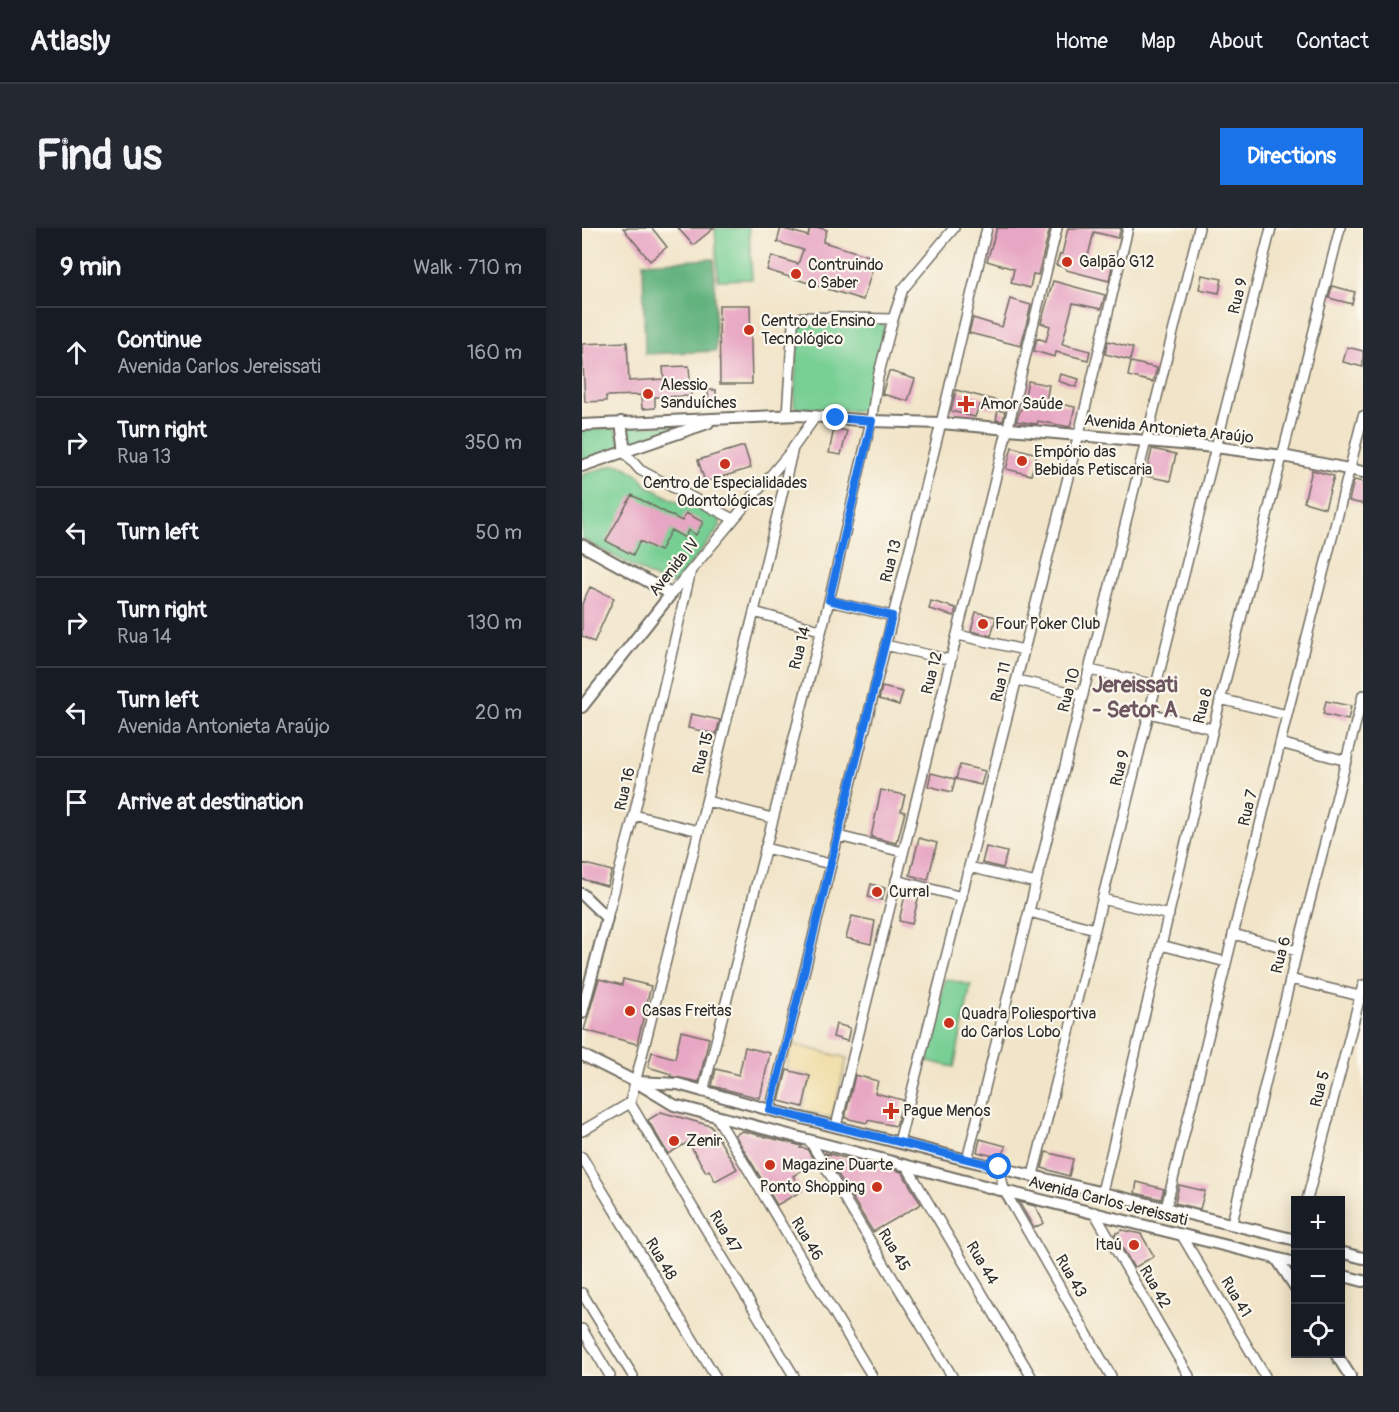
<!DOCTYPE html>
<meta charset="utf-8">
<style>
:root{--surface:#171b24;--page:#242831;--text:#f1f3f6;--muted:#9ea1a6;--line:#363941;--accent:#1a73e8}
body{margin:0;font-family:Pangolin,sans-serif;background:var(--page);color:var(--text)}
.controls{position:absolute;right:18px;bottom:18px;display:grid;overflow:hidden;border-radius:0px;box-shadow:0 3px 15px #0003}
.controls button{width:54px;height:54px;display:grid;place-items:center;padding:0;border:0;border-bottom:2px solid var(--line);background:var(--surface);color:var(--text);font:30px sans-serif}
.stop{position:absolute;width:18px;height:18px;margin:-14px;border:4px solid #1a73e8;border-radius:50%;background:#fff}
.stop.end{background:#1a73e8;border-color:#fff;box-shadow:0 2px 6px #0008}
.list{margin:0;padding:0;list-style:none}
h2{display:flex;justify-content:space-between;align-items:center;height:78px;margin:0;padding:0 24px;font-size:26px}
h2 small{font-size:20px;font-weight:400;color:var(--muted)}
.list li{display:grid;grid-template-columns:39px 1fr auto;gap:18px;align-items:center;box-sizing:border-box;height:90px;padding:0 24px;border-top:2px solid var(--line)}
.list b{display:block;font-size:22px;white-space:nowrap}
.list p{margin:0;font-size:20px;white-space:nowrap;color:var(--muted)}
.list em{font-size:20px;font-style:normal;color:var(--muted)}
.icon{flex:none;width:33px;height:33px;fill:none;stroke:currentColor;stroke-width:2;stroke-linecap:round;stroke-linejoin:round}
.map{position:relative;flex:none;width:781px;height:1148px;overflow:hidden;border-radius:0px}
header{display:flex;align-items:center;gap:36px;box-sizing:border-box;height:84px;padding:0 30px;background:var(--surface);border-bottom:2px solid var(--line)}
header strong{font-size:28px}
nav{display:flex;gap:33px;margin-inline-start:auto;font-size:21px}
.intro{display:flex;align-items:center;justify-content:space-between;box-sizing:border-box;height:144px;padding:0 36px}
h1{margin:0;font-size:42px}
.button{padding:15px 27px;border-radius:0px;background:var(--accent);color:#fff;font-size:21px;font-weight:700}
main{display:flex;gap:36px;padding:0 36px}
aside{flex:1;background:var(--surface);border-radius:0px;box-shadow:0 3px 15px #0003}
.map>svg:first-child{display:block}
.green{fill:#78cf94;stroke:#527d60;stroke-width:1.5}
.forest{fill:#62b27e;stroke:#466e54;stroke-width:1.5}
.sand{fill:#eeda9e;stroke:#8c8264;stroke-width:1.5}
.building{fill:#e7a6c3}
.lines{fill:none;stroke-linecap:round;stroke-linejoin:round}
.minor-casing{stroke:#706c62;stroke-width:12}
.tertiary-casing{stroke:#706c62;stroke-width:14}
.minor{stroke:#fff;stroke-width:9}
.tertiary{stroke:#fff;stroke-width:10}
.route{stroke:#1a73e8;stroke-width:8}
.poi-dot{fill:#c8321e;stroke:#fbf7ec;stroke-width:2}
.labels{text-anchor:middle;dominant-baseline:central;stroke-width:4.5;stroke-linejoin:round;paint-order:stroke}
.poi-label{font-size:16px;fill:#2b2b2b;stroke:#fbf7ec;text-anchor:start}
.street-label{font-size:16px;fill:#2b2b2b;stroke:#fbf7ec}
.district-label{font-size:22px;font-weight:bold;fill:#6d5660;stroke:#fbf7ec}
</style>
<header>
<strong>Atlasly</strong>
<nav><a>Home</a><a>Map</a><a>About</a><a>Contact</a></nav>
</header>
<div class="intro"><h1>Find us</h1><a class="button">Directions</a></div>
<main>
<aside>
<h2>9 min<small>Walk · 710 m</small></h2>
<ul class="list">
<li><svg class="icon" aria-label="ahead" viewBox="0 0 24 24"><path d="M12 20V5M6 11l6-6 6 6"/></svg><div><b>Continue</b><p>Avenida Carlos Jereissati</p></div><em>160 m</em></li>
<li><svg class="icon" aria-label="right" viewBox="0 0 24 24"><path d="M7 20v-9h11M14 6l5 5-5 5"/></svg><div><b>Turn right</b><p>Rua 13</p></div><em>350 m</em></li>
<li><svg class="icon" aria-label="left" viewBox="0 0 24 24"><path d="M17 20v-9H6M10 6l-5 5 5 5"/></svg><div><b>Turn left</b></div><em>50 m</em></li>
<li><svg class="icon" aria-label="right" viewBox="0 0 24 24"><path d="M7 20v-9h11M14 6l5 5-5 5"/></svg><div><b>Turn right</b><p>Rua 14</p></div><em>130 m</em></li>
<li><svg class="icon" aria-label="left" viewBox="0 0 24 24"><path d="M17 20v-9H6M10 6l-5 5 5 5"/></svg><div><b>Turn left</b><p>Avenida Antonieta Araújo</p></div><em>20 m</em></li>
<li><svg class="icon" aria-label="arrive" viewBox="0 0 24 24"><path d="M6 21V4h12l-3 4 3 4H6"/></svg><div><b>Arrive at destination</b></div></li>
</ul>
</aside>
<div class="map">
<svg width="781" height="1148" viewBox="0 0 781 1148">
<rect width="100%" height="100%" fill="#fbf7ec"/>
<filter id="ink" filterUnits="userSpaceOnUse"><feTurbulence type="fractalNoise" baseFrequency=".0167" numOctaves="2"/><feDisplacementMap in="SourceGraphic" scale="12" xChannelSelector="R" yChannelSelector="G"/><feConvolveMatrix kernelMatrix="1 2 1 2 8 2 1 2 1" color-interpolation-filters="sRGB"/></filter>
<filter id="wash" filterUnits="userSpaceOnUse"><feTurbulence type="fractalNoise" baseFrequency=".008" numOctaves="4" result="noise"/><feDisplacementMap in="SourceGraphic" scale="24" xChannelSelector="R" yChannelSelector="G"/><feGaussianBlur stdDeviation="1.35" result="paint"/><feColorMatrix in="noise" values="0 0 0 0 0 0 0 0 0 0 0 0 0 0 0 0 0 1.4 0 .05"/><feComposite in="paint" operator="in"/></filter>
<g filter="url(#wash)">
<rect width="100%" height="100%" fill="#f1e4c8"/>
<path class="green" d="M133 0H167L170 51 136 52Z
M219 93 299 94 305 101 285 179 283 183 214 180 212 176 216 97Z
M103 197 104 199 50 218 46 215 44 202 47 198Z
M32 200 38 210 36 221 0 232V202Z
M34 236C45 239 60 247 64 257L95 274 104 272 138 290V299L96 352 91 356 82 355 0 311V247Z
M363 751 389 757 372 839 345 833Z"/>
<path class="forest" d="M132 31 134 123 63 126 61 35Z"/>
<path class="sand" d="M210 816 265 830 250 890 220 882 228 848 204 842Z"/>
<g id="blocks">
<path class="building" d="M41 0H70L85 19 68 33Z
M96 0H132L111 17Z
M199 0 226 8 228 0H238L245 2 241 14 294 30 281 72 185 42 190 28 216 36 221 22 195 14Z
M415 0H468L456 47 451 46 448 60 429 55 432 41 405 33Z
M486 0H539L536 10 512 4 505 32 530 38 527 53 484 42V40L474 37 478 26H480Z
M620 47 640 51 637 65 617 61Z
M471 53 523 67 519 81 491 75 480 116 508 123 506 132 474 124 473 129 452 123 455 110 464 113 468 98 459 95Z
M750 58 773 64 770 76 747 70Z
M428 71 449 77 439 118 387 105 391 90 420 99Z
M137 77H168L170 156H138Z
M526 113 551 120 548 132 523 126Z
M45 114 47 153 82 151 81 139 107 138 109 168 73 169V180L60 181 59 167 24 168V173L3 174 0 116Z
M765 119 781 123V139L761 134Z
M549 134 575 140 571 154 546 148Z
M307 143 333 151 326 173 300 166Z
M478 146 497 151 494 159 476 153Z
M446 153 467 157 464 173 493 179 488 199 456 193 455 196 434 193 441 176Z
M126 162H134V175H127Z
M374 162 416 173 413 181 397 177 393 189 369 183Z
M416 182 423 184 421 193 414 192Z
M252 200 265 203 259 227 247 225Z
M162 218 169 240 123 254 116 232Z
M430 219 455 226 449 247 424 241Z
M570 221 594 226 588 253 564 248Z
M730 242 752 248 743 280 722 274Z
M772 252 781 254V276L767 273Z
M50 267 100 293 104 285 121 294 114 307 106 302 103 310 89 302 78 323 58 313 51 327 24 313Z
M8 359 32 370 12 414 0 408V376Z
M349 373 374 380 372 388 347 381Z
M394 384 414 389 409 408 389 403Z
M300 459 321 464 317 477 297 471Z
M744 473 769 478 766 492 741 486Z
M109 486 138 492 134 506 106 500Z
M378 537 403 543 399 557 374 551Z
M349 545 373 551 370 564 346 558Z
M299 562 323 567 319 583 323 584 316 611H315L314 615 289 609Z
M337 610 355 615 346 652 328 647Z
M404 619 425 624 421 640 400 635Z
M0 635 30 643 25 658 0 651Z
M289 656 303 660 300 672 286 669Z
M324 663 337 667 330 696 317 693Z
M270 688 293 693 289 716 264 710Z
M17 751 40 757 41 751 69 758 55 816 2 802Z
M254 796 268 800 265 813 251 809Z
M99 803 127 810 117 854 88 848 89 846 66 839 70 824 93 830Z
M163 819 188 825 178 870 130 858 134 841 157 847Z
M205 842 228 848 221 879 197 873Z
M273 847 296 853 293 865 321 872 314 898 286 892 285 895 263 890Z
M79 884 129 898 155 941 133 953 127 942 124 944 106 914 86 926 66 892Z
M160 903 220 918 218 920 225 921 233 934 211 948 220 963 195 977 153 907Z
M398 911 424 918 420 930 395 924Z
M464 924 491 931 487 948 460 940Z
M243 925 320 944 339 976 291 1004Z
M555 954 582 961 579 971 553 965Z
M597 957 623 963 618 981 593 975Z
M437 974 453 978 462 995 452 1000Z
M540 1002 559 1006 572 1028 552 1040 533 1006Z"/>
</g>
</g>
<g filter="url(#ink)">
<use href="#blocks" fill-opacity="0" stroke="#706c62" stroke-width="1.5"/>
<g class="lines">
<defs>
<path id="minor" d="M205 187 211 97 213 92 219 89 311 91
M43 225 58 242 151 291
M89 366 210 222
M247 373 310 388
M172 384 238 402
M376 407 442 422
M303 417 369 432
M508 442 574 457
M435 452 501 467
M638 471 705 487
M567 485 631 501
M698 515 765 533
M125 573 190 590
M52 587 117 603
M256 608 321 624
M183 620 248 636
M387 639 454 655
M314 652 380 669
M520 671 587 687
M447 684 513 701
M25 690 52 587 109 342
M651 706 715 723
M579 717 644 734
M708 751 778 768
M121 864 247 373 289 193 296 149 311 91 321 61 372 0
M48 875 172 384 211 220 234 188
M48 875 212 1148
M188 882 360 191 405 0
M134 888 290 1148
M254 898 475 0
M0 903 48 875
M227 912 370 1148
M317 914 498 202 546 0
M0 929 133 1148
M385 932 617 0
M324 937 449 1148
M417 939 422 962 529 1148
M451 947 689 0
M520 964 631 501 758 0
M725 972 781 757
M584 980 705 487 781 188
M512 984 607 1148
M650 995 715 723 781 467
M599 1006 683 1148
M0 1065 51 1148
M0 1101 28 1148"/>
<path id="tertiary" d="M39 194 43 225
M0 197 216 187 289 193 359 195 633 219 701 228 781 244
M0 238 126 195
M0 317 89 366 0 479
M0 666 25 690 0 785
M0 827 54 854 92 877 414 961 714 1035
M55 854 96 856 188 882 385 932 714 1012
M758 1024 781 1030
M695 1031 714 1060
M758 1047 781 1053
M754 1126 768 1148"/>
</defs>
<use href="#minor" class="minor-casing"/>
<use href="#tertiary" class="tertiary-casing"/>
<use href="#minor" class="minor"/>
<use href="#tertiary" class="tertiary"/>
</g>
</g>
<g class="lines" filter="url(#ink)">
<path class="route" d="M254 190 290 193 247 372 310 388 188 882 417 939"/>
</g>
<g class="poi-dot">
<circle cx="485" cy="34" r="6"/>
<circle cx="214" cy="46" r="6"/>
<circle cx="167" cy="102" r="6"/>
<circle cx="66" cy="166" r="6"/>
<path d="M381 167h6v6h6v6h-6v6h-6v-6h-6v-6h6z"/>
<circle cx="440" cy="233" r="6"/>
<circle cx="143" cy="236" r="6"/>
<circle cx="401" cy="396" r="6"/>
<circle cx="295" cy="664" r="6"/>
<circle cx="48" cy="783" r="6"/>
<circle cx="367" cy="795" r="6"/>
<path d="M306 874h6v6h6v6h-6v6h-6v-6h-6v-6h6z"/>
<circle cx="92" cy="913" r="6"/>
<circle cx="188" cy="937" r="6"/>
<circle cx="295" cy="959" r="6"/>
<circle cx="552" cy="1017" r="6"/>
</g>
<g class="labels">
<g class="poi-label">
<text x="497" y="34">Galpão G12</text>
<text x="226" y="37">Contruindo<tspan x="226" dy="18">o Saber</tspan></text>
<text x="179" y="93">Centro de Ensino<tspan x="179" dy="18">Tecnológico</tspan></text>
<text x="78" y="157">Alessio<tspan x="78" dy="18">Sanduíches</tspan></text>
<text x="398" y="176">Amor Saúde</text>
<text x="452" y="224">Empório das<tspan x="452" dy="18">Bebidas Petiscaria</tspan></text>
<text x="143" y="255" text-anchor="middle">Centro de Especialidades<tspan x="143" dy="18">Odontológicas</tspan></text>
<text x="413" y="396">Four Poker Club</text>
<text x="307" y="664">Curral</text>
<text x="60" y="783">Casas Freitas</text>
<text x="379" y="786">Quadra Poliesportiva<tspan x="379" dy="18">do Carlos Lobo</tspan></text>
<text x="321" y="883">Pague Menos</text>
<text x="104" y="913">Zenir</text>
<text x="200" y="937">Magazine Duarte</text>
<text x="283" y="959" text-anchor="end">Ponto Shopping</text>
<text x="540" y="1017" text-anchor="end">Itaú</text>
</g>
<g class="street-label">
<text transform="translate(656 68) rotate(-76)">Rua 9</text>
<text transform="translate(587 201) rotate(6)">Avenida Antonieta Araújo</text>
<text transform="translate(309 333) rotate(-76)">Rua 13</text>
<text transform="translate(92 339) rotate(-51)">Avenida IV</text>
<text transform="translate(218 420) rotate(-76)">Rua 14</text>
<text transform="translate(350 445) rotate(-76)">Rua 12</text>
<text transform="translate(419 454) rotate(-76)">Rua 11</text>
<text transform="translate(487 462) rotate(-75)">Rua 10</text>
<text transform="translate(621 478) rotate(-76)">Rua 8</text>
<text transform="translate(121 525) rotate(-76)">Rua 15</text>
<text transform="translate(538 540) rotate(-76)">Rua 9</text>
<text transform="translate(43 561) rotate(-77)">Rua 16</text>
<text transform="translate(666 580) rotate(-76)">Rua 7</text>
<text transform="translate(699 727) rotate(-76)">Rua 6</text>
<text transform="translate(738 861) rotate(-76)">Rua 5</text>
<text transform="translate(526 973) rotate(14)">Avenida Carlos Jereissati</text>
<text transform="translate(143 1004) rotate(59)">Rua 47</text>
<text transform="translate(225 1011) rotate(59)">Rua 46</text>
<text transform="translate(312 1022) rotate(59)">Rua 45</text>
<text transform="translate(79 1031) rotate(59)">Rua 48</text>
<text transform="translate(400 1035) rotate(59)">Rua 44</text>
<text transform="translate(489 1048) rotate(60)">Rua 43</text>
<text transform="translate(573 1059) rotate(60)">Rua 42</text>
<text transform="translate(654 1069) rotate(59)">Rua 41</text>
</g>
<g class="district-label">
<text x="553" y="457">Jereissati<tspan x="553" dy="25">- Setor A</tspan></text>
</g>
</g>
</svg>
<div class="controls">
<button>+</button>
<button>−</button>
<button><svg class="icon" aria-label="locate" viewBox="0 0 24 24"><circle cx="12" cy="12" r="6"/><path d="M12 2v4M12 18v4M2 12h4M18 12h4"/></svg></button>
</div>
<div class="stop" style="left:417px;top:939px"></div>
<div class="stop end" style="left:254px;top:190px"></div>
</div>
</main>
